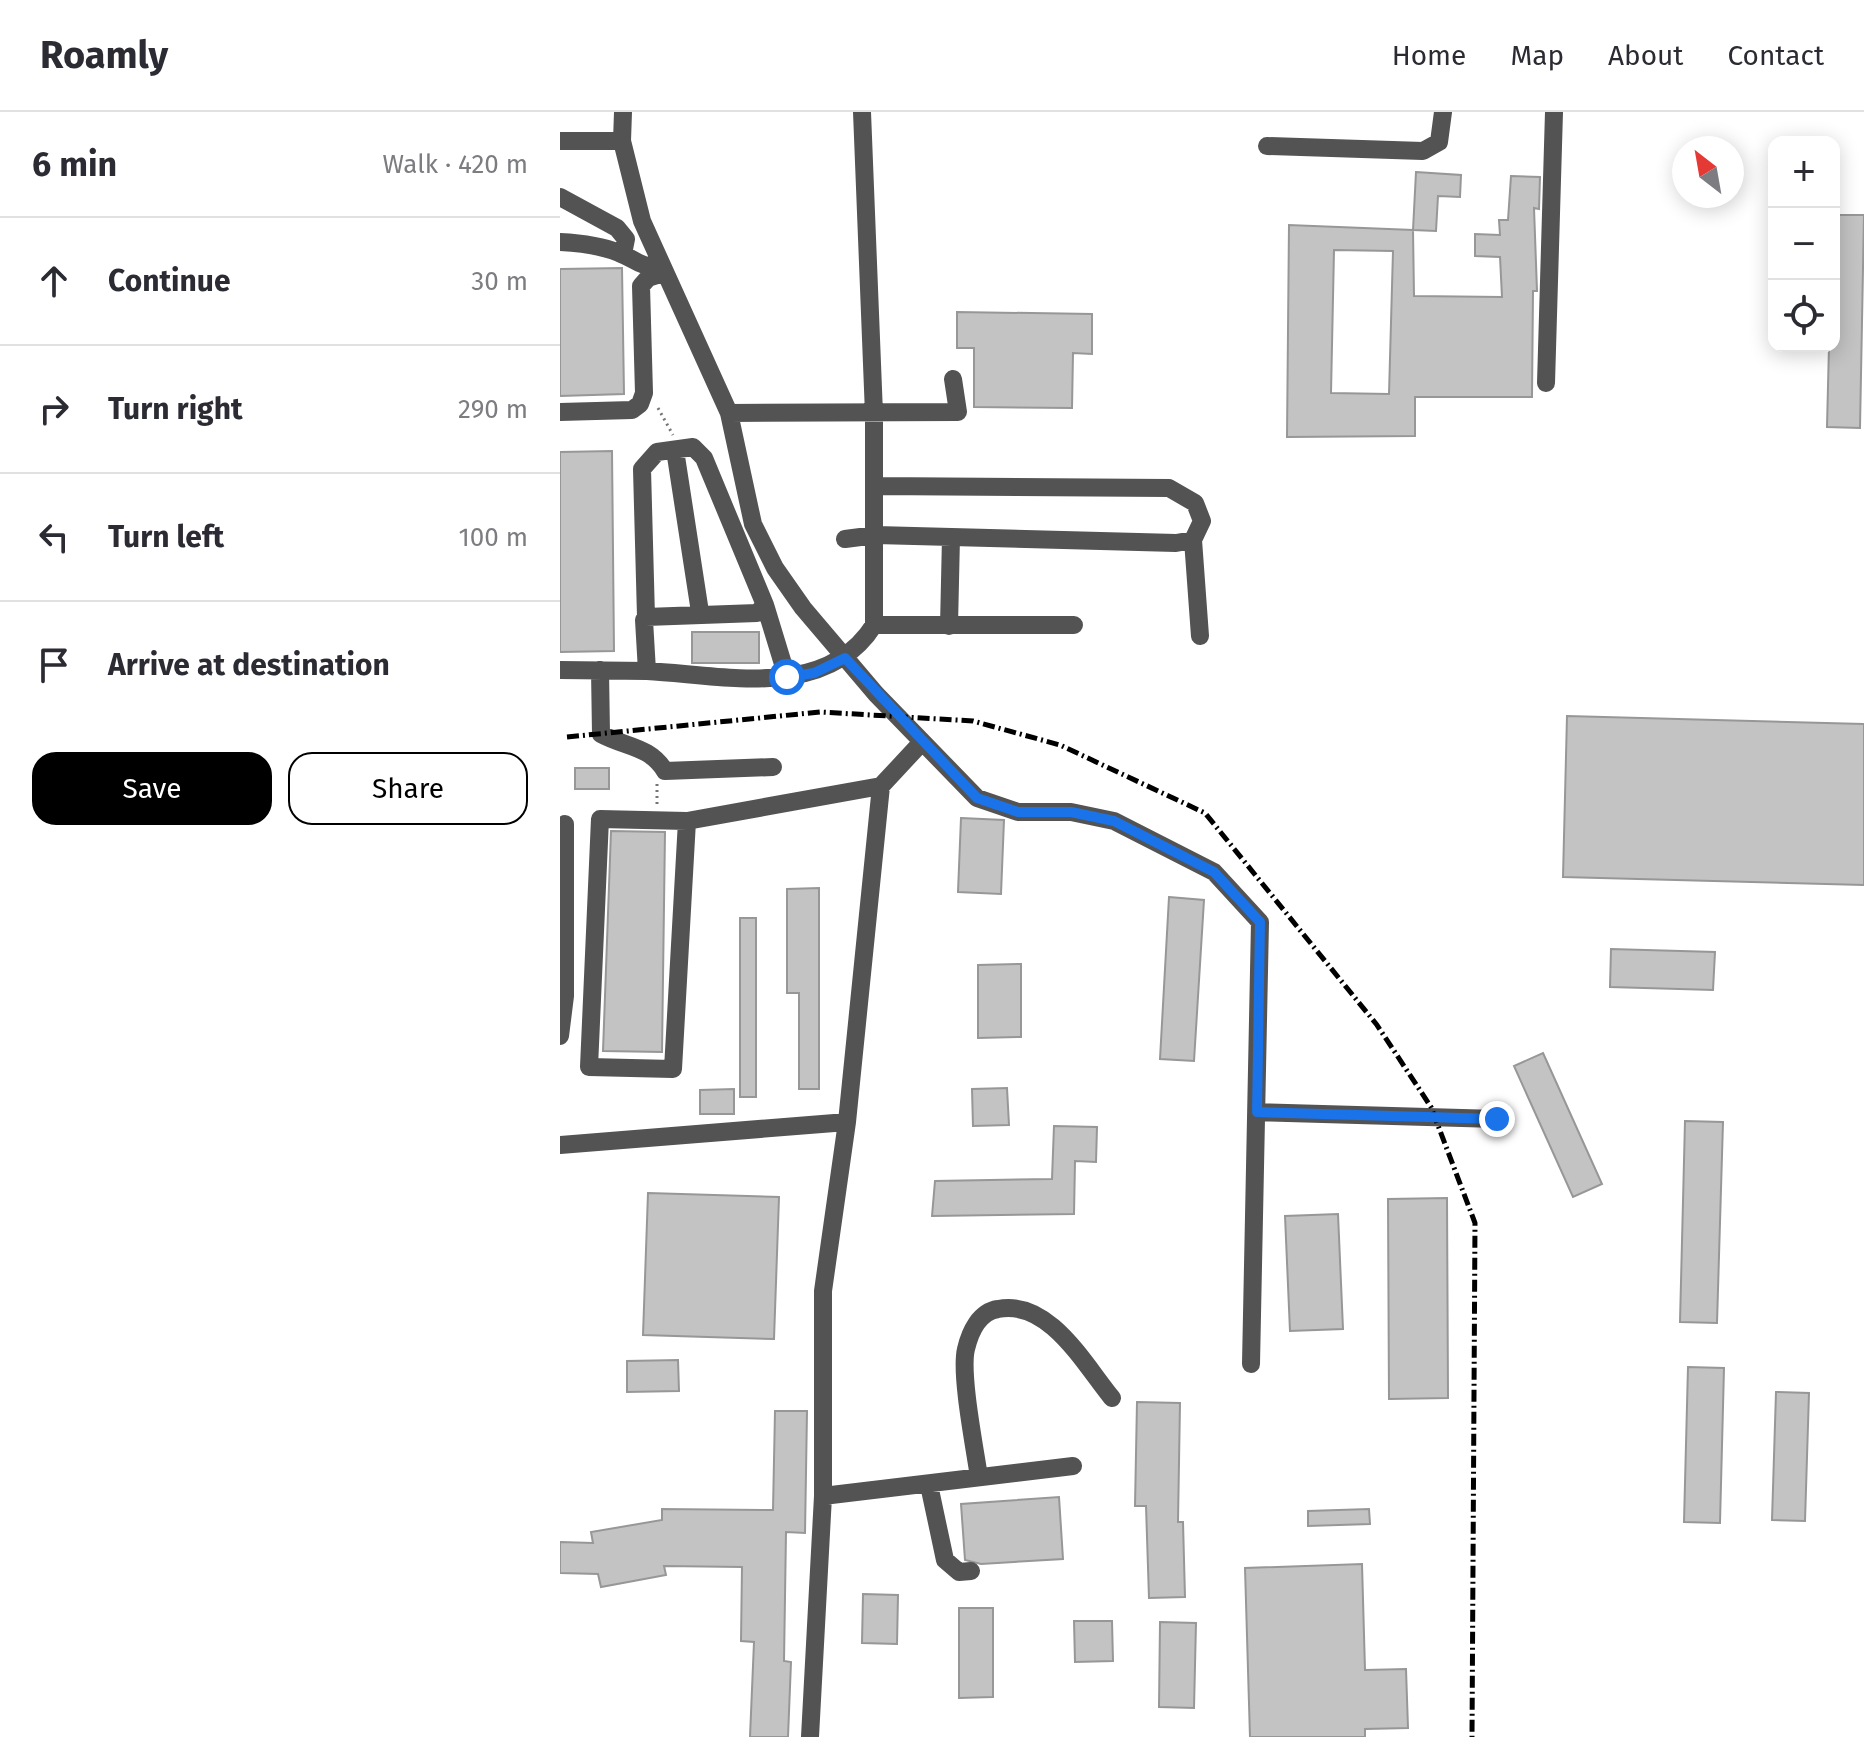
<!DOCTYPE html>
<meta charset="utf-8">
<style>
:root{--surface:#fff;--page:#f2f2f3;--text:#2b2b33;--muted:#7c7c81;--line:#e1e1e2;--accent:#000}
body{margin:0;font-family:"Fira Sans",sans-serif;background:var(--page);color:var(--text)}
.controls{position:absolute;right:24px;top:24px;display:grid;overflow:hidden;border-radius:16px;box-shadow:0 4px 20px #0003}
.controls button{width:72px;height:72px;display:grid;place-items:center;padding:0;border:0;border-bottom:2px solid var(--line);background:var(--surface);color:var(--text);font:40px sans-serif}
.compass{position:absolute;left:1112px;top:24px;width:72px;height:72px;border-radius:50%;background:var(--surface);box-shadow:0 4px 20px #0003;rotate:329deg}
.stop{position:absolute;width:24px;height:24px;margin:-18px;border:6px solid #1a73e8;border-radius:50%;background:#fff}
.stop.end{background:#1a73e8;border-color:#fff;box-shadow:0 2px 8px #0008}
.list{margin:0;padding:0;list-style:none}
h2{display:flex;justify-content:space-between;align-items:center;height:104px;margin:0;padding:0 32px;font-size:34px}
h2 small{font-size:26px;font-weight:400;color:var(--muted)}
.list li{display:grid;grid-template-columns:52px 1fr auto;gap:24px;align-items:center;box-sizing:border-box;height:128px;padding:0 32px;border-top:2px solid var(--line)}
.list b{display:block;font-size:30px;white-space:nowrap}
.list em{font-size:26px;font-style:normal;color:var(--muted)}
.actions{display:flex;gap:16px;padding:24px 32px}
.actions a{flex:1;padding:18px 0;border:2px solid var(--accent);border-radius:24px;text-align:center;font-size:28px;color:var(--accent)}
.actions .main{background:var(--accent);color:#fff}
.icon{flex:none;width:44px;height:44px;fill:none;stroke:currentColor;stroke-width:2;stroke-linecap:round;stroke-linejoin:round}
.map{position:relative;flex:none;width:1304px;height:1625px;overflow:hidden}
header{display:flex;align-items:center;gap:48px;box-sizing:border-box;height:112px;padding:0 40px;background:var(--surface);border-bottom:2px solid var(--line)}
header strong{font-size:38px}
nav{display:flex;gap:44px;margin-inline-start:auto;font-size:28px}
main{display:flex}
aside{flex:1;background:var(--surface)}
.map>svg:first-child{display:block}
.building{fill:#c3c3c3;stroke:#979797;stroke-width:2;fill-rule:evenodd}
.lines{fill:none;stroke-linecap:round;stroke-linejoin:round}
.path{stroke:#757575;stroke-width:3;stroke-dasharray:2 4;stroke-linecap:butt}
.minor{stroke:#535353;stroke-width:18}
.rail{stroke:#000;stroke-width:5;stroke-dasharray:12 4 2 4;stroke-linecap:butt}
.route{stroke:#1a73e8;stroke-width:10}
</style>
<header>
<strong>Roamly</strong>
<nav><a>Home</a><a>Map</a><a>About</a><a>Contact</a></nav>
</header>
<main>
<aside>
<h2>6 min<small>Walk · 420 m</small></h2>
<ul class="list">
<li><svg class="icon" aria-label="ahead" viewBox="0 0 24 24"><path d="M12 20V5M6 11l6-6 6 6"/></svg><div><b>Continue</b></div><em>30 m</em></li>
<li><svg class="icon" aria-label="right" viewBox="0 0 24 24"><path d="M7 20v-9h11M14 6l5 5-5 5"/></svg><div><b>Turn right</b></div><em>290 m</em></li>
<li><svg class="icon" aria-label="left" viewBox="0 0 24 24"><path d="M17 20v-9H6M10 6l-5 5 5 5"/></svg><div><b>Turn left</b></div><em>100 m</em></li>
<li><svg class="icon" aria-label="arrive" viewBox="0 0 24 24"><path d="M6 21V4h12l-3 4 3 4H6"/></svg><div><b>Arrive at destination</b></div></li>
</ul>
<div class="actions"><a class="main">Save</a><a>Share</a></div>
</aside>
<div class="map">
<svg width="1304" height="1625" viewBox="0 0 1304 1625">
<rect width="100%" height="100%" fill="#fff"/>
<path class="building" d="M856 60 901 63 900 85 878 84 876 119 853 118Z
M951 64 980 65 979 97 974 96 977 179H973L972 285H855V324L727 325 729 113 853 118 854 184 942 185 940 145 915 144V122L940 123 939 108H948ZM774 138 833 139 829 282 771 281Z
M1274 103H1304L1300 316 1267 315 1269 234H1274Z
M62 156 64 282 0 284V157Z
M397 200 532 202V242L513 241 512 296 414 295V236H397Z
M52 339 54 539 0 540V340Z
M132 520H199V551H132Z
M1007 604 1304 612V773L1003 765Z
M15 656H49V677H15Z
M401 706 444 708 441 782 398 780Z
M51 719 105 720 102 940 43 939Z
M259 776V977H239V881H227V777Z
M609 785 644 788 634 949 600 947Z
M180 806H196V985H180Z
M1051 837 1155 840 1153 878 1050 875Z
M461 852V925L418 926V853Z
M983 941 1042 1072 1013 1085 954 954Z
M447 976 449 1013 413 1014 412 977Z
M174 977V1002H140V978Z
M1125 1009 1163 1010 1157 1211 1120 1210Z
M494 1014 537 1015 536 1050 515 1049 514 1102 372 1104 375 1069 492 1067Z
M88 1081 219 1085 214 1227 83 1223Z
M887 1086 888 1286 829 1287 828 1087Z
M778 1102 783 1217 730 1219 725 1104Z
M118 1248 119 1279 67 1280V1249Z
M1128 1255 1164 1256 1160 1411 1124 1410Z
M1216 1280 1249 1281 1245 1409 1212 1408Z
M577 1290 620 1291 618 1410H623L625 1485 589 1486 586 1394H575Z
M215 1299H247L245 1421 226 1420 224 1549 231 1550 228 1625H190L194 1530 181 1529 182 1455 104 1454 106 1463 41 1475 38 1462 0 1461V1430L33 1431 31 1420 102 1408V1397L213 1398Z
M499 1385 503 1447 421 1452 405 1448 401 1392Z
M809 1397 810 1412 748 1414V1399Z
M802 1452 805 1558 846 1557 848 1616 805 1617V1625H690L685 1456Z
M303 1482 338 1483 337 1532 302 1531Z
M399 1496H433V1585L399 1586Z
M514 1509H552L553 1549 515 1550Z
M600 1510 636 1511 634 1596 599 1595Z"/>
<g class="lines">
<path class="path" d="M98 296 113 323
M97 672V692"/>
<path class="minor" d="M63 0 62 29 82 109 169 301 193 412 215 456 243 496 316 582 417 686 458 700H511L554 709 654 760 700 810 691 1252
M0 29H62
M707 34 863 39 879 30 883 0
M0 85 57 116 66 127 63 142
M0 130C20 131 40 133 59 141 80 149 74 153 102 156
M986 271 994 0
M0 300 72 298 80 292 84 281 81 174 88 166 104 161
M169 301 398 300 393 267
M115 338 140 500
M285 427 316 423 616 431 633 428 642 409 635 391 609 376 315 374
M633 428 640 524
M86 505 82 357 97 340 133 335 144 346 205 493
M314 513H514
M389 514 391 425
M0 558 87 559 84 508 86 505 197 501 205 493 227 565
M40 558 41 622C65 635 90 634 105 659L213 655
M87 559C163 563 266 589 314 513V302L302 0
M127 709 113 957 29 955 40 707 127 709 321 674
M0 924 5 884V712
M697 1000 937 1007
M0 1033 287 1010
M419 1365C415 1337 400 1262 406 1237 410 1220 419 1200 438 1197 489 1187 524 1252 552 1286
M369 1373 385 1448 399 1460 411 1459
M263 1384 513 1354
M250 1625 263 1384V1179L287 1010 321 674 362 630"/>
<path class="rail" d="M7 625 260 600 413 609 500 633 645 701 817 913 871 995 915 1111 912 1625"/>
</g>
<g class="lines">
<path class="route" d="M227 565 254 561 285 546 417 686 458 700H511L554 709 654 760 700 810 697 1000 937 1007"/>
</g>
</svg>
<div class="controls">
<button>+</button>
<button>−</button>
<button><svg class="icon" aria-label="locate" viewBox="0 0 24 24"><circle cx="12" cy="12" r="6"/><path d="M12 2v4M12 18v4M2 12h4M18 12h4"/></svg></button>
</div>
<svg class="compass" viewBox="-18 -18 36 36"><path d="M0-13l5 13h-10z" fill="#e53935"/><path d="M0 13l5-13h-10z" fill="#7c7c81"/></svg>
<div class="stop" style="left:227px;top:565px"></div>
<div class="stop end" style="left:937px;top:1007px"></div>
</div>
</main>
